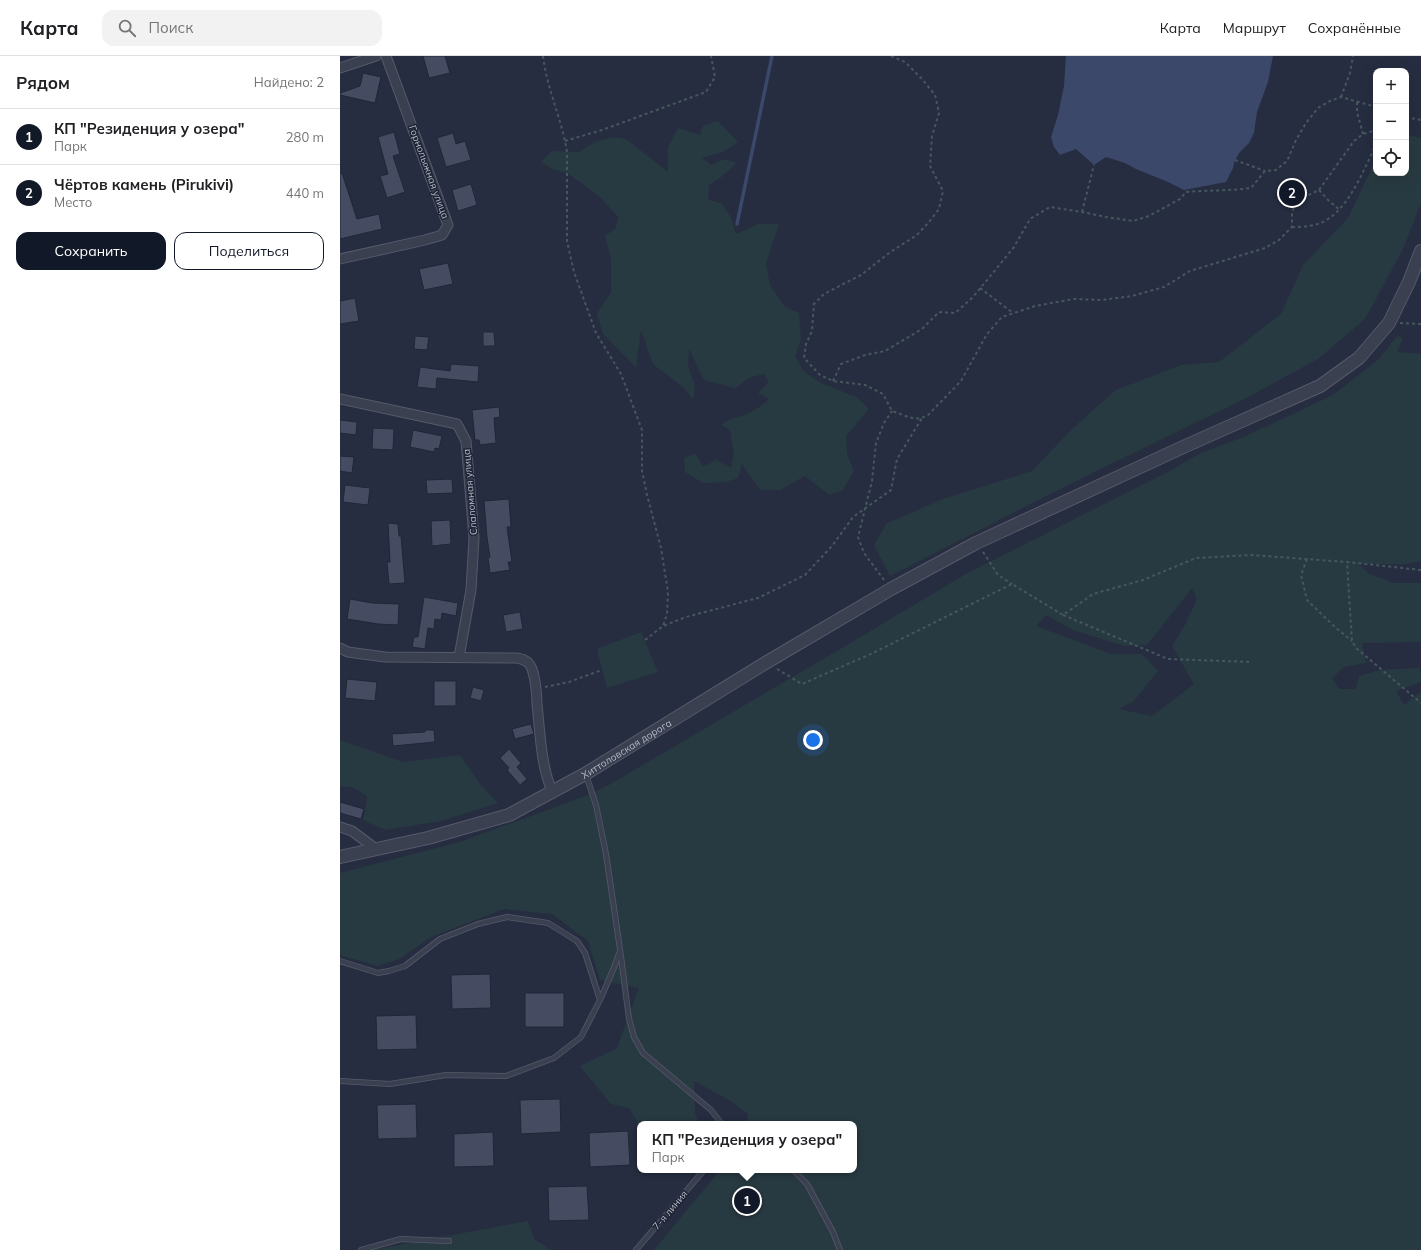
<!DOCTYPE html>
<html lang="ru">
<meta charset="utf-8">
<style>
:root{--surface:#fff;--page:#f2f2f2;--text:#202124;--muted:#757577;--line:#e0e0e0;--accent:#111827}
body{margin:0;font-family:Mulish,sans-serif;background:var(--page);color:var(--text)}
.controls{position:absolute;right:12px;top:12px;display:grid;overflow:hidden;border-radius:8px;box-shadow:0 4px 16px #0002}
.controls button{width:36px;height:36px;display:grid;place-items:center;padding:0;border:0;border-bottom:1px solid var(--line);background:var(--surface);color:var(--text);font:20px sans-serif}
.you{position:absolute;left:473px;top:684px;width:14px;height:14px;margin:-10px;border:3px solid #fff;border-radius:50%;background:#1a73e8;box-shadow:0 0 0 6px #1a73e833}
.badge{display:grid;place-items:center;width:26px;height:26px;border-radius:50%;background:var(--accent);color:#fff;font-size:13px;font-weight:700}
.pin{position:absolute;translate:-50% -50%;border:2px solid #fff;box-shadow:0 1px 4px #0006}
.popup{position:absolute;left:297px;top:1065px;width:220px;height:52px;box-sizing:border-box;display:grid;place-content:center;border-radius:8px;background:var(--surface);filter:drop-shadow(0 1px 3px #0005);font-size:13px;white-space:nowrap;color:var(--muted)}
.popup b{font-size:15px;color:var(--text)}
.popup::after{content:'';position:absolute;left:50%;top:100%;margin-left:-8px;border:8px solid transparent;border-top-color:var(--surface)}
.list{margin:0;padding:0;list-style:none}
h2{display:flex;justify-content:space-between;align-items:center;height:52px;margin:0;padding:0 16px;font-size:17px}
h2 small{font-size:13px;font-weight:400;color:var(--muted)}
.list li{display:grid;grid-template-columns:26px 1fr auto;gap:12px;align-items:center;box-sizing:border-box;height:56px;padding:0 16px;border-top:1px solid var(--line)}
.list b{display:block;font-size:15px;white-space:nowrap}
.list p{margin:0;font-size:13px;white-space:nowrap;color:var(--muted)}
.list em{font-size:13px;font-style:normal;color:var(--muted)}
.actions{display:flex;gap:8px;padding:12px 16px}
.actions a{flex:1;padding:9px 0;border:1px solid var(--accent);border-radius:12px;text-align:center;font-size:14px;color:var(--accent)}
.actions .main{background:var(--accent);color:#fff}
.icon{flex:none;width:22px;height:22px;fill:none;stroke:currentColor;stroke-width:2;stroke-linecap:round;stroke-linejoin:round}
.map{position:relative;flex:none;width:1081px;height:1194px;overflow:hidden}
header{display:flex;align-items:center;gap:24px;box-sizing:border-box;height:56px;padding:0 20px;background:var(--surface);border-bottom:1px solid var(--line)}
header strong{font-size:19px}
nav{display:flex;gap:22px;margin-inline-start:auto;font-size:14px}
.search{width:280px;height:36px;background:var(--page);display:flex;align-items:center;gap:10px;box-sizing:border-box;padding:0 14px;border-radius:12px;color:var(--muted);font-size:15px}
main{display:flex}
aside{flex:1;background:var(--surface)}
.map>svg:first-child{display:block}
.green{fill:#283a41;fill-rule:evenodd}
.water{fill:#3b4869}
.lines{fill:none;stroke-linecap:round;stroke-linejoin:round}
.stream{stroke:#3b4869;stroke-width:3.5}
.building{fill:#454c62;stroke:#212637}
.service-casing{stroke:#555a6a;stroke-width:6}
.minor-casing{stroke:#555a6a;stroke-width:11}
.tertiary-casing{stroke:#555a6a;stroke-width:14}
.path{stroke:#46575e;stroke-width:2;stroke-dasharray:3 3;stroke-linecap:butt}
.service{stroke:#3a4050;stroke-width:4.5}
.minor{stroke:#3a4050;stroke-width:9}
.tertiary{stroke:#3a4050;stroke-width:12}
.labels{text-anchor:middle;dominant-baseline:central;stroke-width:3;stroke-linejoin:round;paint-order:stroke}
.street-label{font-size:10px;fill:#b6bbca;stroke:#1f2435}
</style>
<header>
<strong>Карта</strong>
<div class="search"><svg class="icon" aria-label="search" viewBox="0 0 24 24"><circle cx="10" cy="10" r="6"/><path d="M15 15l6 6"/></svg>Поиск</div>
<nav><a>Карта</a><a>Маршрут</a><a>Сохранённые</a></nav>
</header>
<main>
<aside>
<h2>Рядом<small>Найдено: 2</small></h2>
<ul class="list">
<li><span class="badge">1</span><div><b>КП &quot;Резиденция у озера&quot;</b><p>Парк</p></div><em>280 m</em></li>
<li><span class="badge">2</span><div><b>Чёртов камень (Pirukivi)</b><p>Место</p></div><em>440 m</em></li>
</ul>
<div class="actions"><a class="main">Сохранить</a><a>Поделиться</a></div>
</aside>
<div class="map">
<svg width="1081" height="1194" viewBox="0 0 1081 1194">
<rect width="100%" height="100%" fill="#262d40"/>
<path class="green" d="M378 65 398 86 384 95 362 102 371 109 385 103 397 107 380 122 369 129 368 143 382 148 391 162 396 178 419 168H439L426 207 430 229 445 251 459 257 461 284 455 300 463 315 479 326 516 341 529 353 506 380 507 398 514 415 503 434 489 439 465 420 440 434H421L409 419 402 408 398 422 387 426 363 427 345 416 344 402 355 397 363 411 376 404 391 412 394 397 390 374 381 369C389 363 393 363 402 360 412 357 422 350 429 343L418 337 429 326 424 318 411 321 395 332 364 324 349 293 348 310 355 330 353 344 344 332 313 308 301 274 296 311 263 278 257 258 271 236V202L265 180 276 172 278 161 261 142 243 128 227 117 212 113 201 106 212 95 239 96 255 86 272 81 286 83 328 116V91L338 72 360 79 363 70Z
M1066 78 1081 82V147L1063 193 1025 263 978 303 910 340 716 435 550 520 534 489 546 468 603 443 692 415 732 373 776 334 841 309 879 306 941 258 963 209 1008 162 1036 103V117H1066Z
M1057 280 1063 282 1057 296 1081 298V505L1066 508H1019L1028 517 1053 527H1081V586L1022 587 1026 607 1004 611 992 622 999 633H1016L1019 620 1041 614 1079 612 1081 617V626L1056 635 1064 649 1081 636V1194H314L380 1114H514V1068H406L408 1058 391 1045 354 1025 355 1057 359 1068H300V1070L289 1052 271 1048 240 1010 277 992 299 932 260 924 248 885 212 858 164 853 91 881 59 903 38 910 0 899V817L120 786 248 739 269 729 507 589 631 515 826 417 861 397 906 380 993 339 1039 303ZM852 532 857 543 846 567 832 590 854 628 812 660 778 653 793 646 818 615 802 598H771L696 570 706 559 733 574 784 590 807 589Z
M301 576 318 616 267 632 257 593Z
M0 684 63 706 120 699 140 728 158 747 101 765 45 774 23 764 26 750 27 740 12 731 0 730Z
M188 1165 194 1183 211 1194H32Z"/>
<path class="water" d="M726 0H933L928 26 917 56 914 77 909 87 899 97 895 104 893 112 886 126 844 134 828 126 796 113 785 107 766 101 754 109 736 93 720 99 714 91 711 81 718 59 724 30Z"/>
<g class="lines">
<path class="stream" d="M397 168 432 0"/>
</g>
<path class="building" d="M83 0H105L110 17 89 22Z
M23 17 41 21 35 47 0 39V37L20 30Z
M54 76 60 98 53 100 65 136 47 142 40 120 48 118 38 81Z
M113 77 116 88 125 85 131 104 106 111 97 82Z
M2 117 17 163 39 158 42 173 0 183V118Z
M131 128 137 149 118 155 112 134Z
M108 207 113 228 84 234 79 213Z
M15 242 19 265 0 268V245Z
M143 276H154L155 290H143Z
M75 280 89 281 87 294 74 293Z
M111 308 139 310 138 326 97 322 96 333 77 331 80 311 110 315Z
M159 351 160 361 154 362 156 387 140 389 139 384H135L132 354Z
M0 364 17 366 16 379 0 377Z
M33 372 54 373 53 394 32 393Z
M73 374 102 380 99 393 95 392 94 396 70 391Z
M0 400 14 401 12 417 0 415Z
M112 423 113 437 87 438 86 424Z
M5 429 30 432 28 449 3 446Z
M169 443 171 471H167L172 506H168L170 514 150 517 148 502 150 501 147 482 144 445Z
M110 464 111 488 92 490 91 465Z
M48 467 58 468 59 480H61L65 527 49 528 47 506H50Z
M84 541 118 547 116 560 102 557 101 564 95 563 94 573 88 572 85 593 72 591 74 581H78Z
M10 543 32 547 59 548 58 569 38 568 7 563Z
M180 556 183 573 166 576 163 559Z
M7 623 37 626 35 645 5 642Z
M94 625H116V650H94Z
M133 631 144 634 141 645 130 642Z
M191 668 194 678 175 683 172 673Z
M85 674H94L95 686 53 690 52 678 85 676Z
M169 693 181 707 177 711 187 723 180 729 167 714 169 712 160 702Z
M0 746 24 753 21 763 0 757Z
M150 918 151 952 112 953 111 919Z
M185 937H224V971H185Z
M76 959 77 993 37 994 36 960Z
M220 1043 221 1076 181 1078 180 1044Z
M76 1048 77 1082 38 1083 37 1049Z
M288 1075 290 1109 250 1111 249 1077Z
M153 1076 154 1110 114 1111V1078Z
M247 1130 249 1164 209 1165 208 1131Z"/>
<g class="lines">
<defs>
<path id="service" d="M246 719 256 749 266 798 280 893 289 963 294 981 303 997 371 1054 382 1068
M0 905 38 917 49 915 65 910 100 883 138 868 167 861 208 867 237 885 245 897 260 944
M0 1025 50 1028 106 1019 166 1020 214 1002 241 981 260 944 273 914 280 895
M453 1114 467 1128 493 1176 500 1194
M21 1194 61 1183 109 1185
M296 1194 364 1114"/>
<path id="minor" d="M0 12 36 0
M0 203 85 184 102 179 108 169 46 0
M0 343 117 368 126 385 134 482 131 534 119 601
M0 592 8 596 45 601 177 602C182 603 187 604 190 609 195 617 197 638 197 648 200 676 201 710 212 735
M0 771 12 775 36 793"/>
<g id="tertiary">
<path id="s1" d="M0 801 88 782 169 759 245 718 427 606 551 533 636 487 841 392 980 330 1019 302 1049 267 1069 226 1081 195"/>
</g>
</defs>
<use href="#service" class="service-casing"/>
<use href="#minor" class="minor-casing"/>
<use href="#tertiary" class="tertiary-casing"/>
<path class="path" d="M203 0C207 33 222 64 227 96V185L234 216 256 277 281 318 302 374V415L307 439 321 492 328 536 327 558 323 570
M551 0 565 6 582 23 595 39 599 57 592 80 590 110 603 135 599 153 589 166 577 179 549 197 521 219 484 238 474 248 472 275 466 288 464 302 480 319 493 325 525 329 543 338 552 355C565 359 575 367 588 359L621 325 647 278 662 261 695 250 734 243 762 244 792 240 824 231 850 215 925 192 939 184 952 171V157L956 145 979 134 1014 85 1023 78 1033 75 1036 73
M1001 41 1010 17 1013 0
M1017 46V56L1023 78
M1066 61 1081 64
M225 85 262 74 366 36 375 21 371 0
M895 104 925 115
M979 134 989 145 1000 154
M742 156 754 109
M952 171C964 171 978 170 988 163 1010 149 1025 112 1036 88
M640 232 673 257
M1060 267 1081 268
M493 325 501 308 525 299 545 295 582 273 599 256 615 257 633 241 652 218 674 191 690 163 710 151 742 156 766 161 793 165 809 160 840 143 846 136C868 134 889 135 911 132L925 115 936 114 947 105 956 84 966 67 978 52 990 45 1001 41 1036 51
M643 496 658 519 672 528
M967 503 961 519 967 544 995 571 1012 585
M1081 514 1007 506 1012 585 1016 592 1081 647
M544 524 524 497 518 481 532 425 536 387 544 367 552 355
M723 559 828 603 912 606
M305 584 323 570 346 561 418 542 465 519 492 490 513 461 551 434 557 403 582 362
M437 613 462 628 533 597 672 528 723 559 753 538 803 524 856 502 911 499 1007 506
M205 631 229 626 262 614"/>
<use href="#service" class="service"/>
<use href="#minor" class="minor"/>
<use href="#tertiary" class="tertiary"/>
</g>
<g class="labels">
<g class="street-label">
<text transform="translate(89 116) rotate(70)">Горнолыжная улица</text>
<text transform="translate(130 436) rotate(-95)">Слаломная улица</text>
<text stroke="none"><textPath href="#s1" startOffset="309">Хиттоловская дорога</textPath></text>
<text transform="translate(330 1154) rotate(-50)">7-я линия</text>
</g>
</g>
</svg>
<div class="controls">
<button>+</button>
<button>−</button>
<button><svg class="icon" aria-label="locate" viewBox="0 0 24 24"><circle cx="12" cy="12" r="6"/><path d="M12 2v4M12 18v4M2 12h4M18 12h4"/></svg></button>
</div>
<div class="you"></div>
<div class="pin badge" style="left:407px;top:1145px">1</div>
<div class="popup"><b>КП &quot;Резиденция у озера&quot;</b>Парк</div>
<div class="pin badge" style="left:952px;top:137px">2</div>
</div>
</main>
